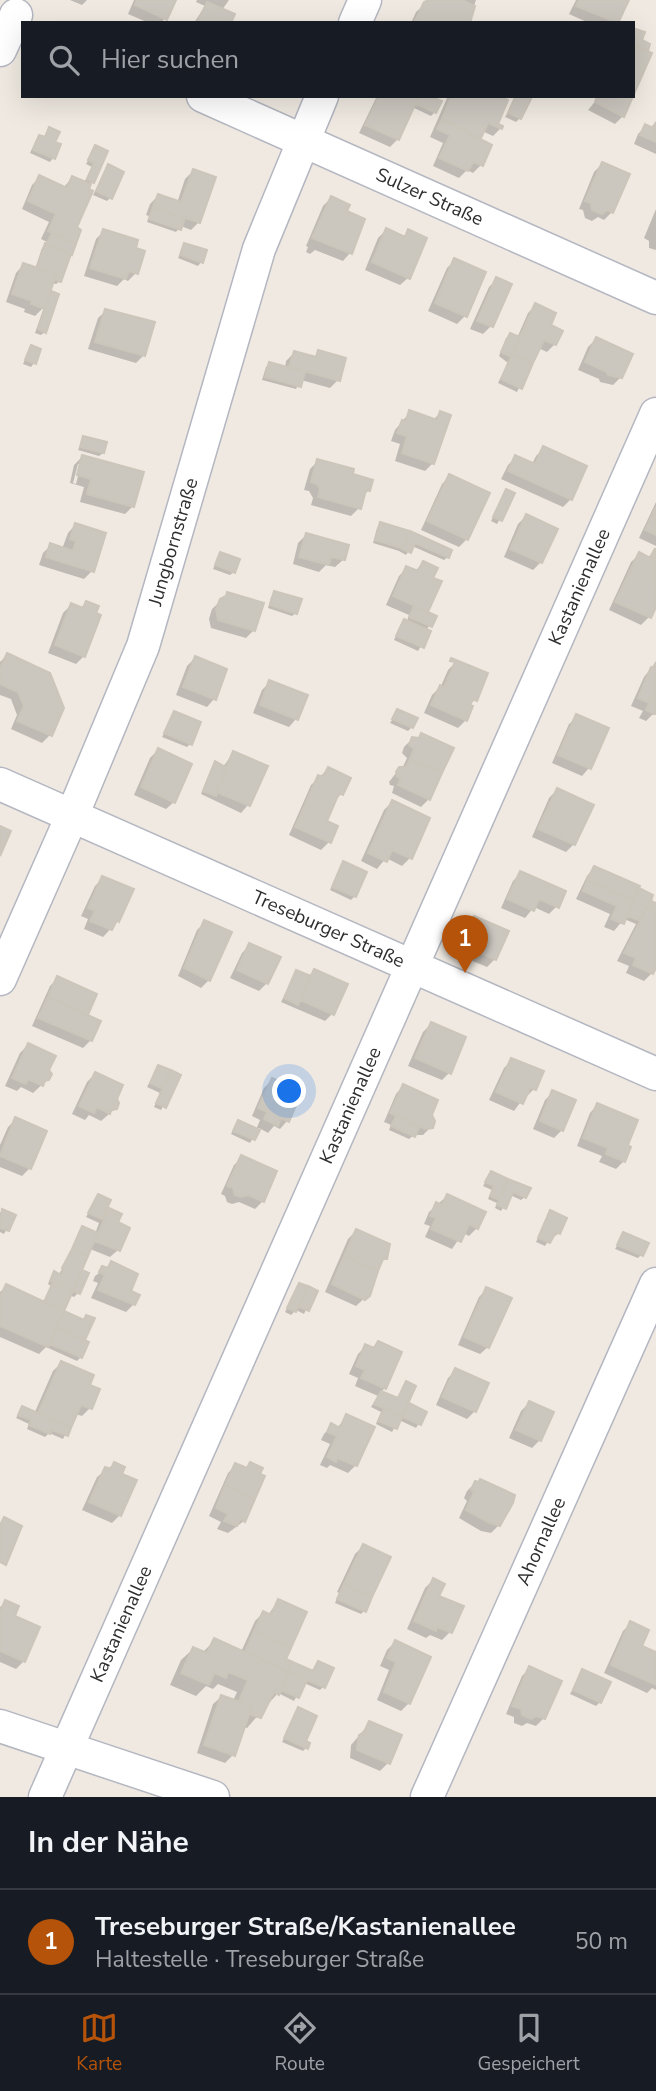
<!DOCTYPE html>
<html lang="de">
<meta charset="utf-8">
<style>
:root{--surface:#171b24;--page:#242831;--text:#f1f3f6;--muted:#9ea1a6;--line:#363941;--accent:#b45309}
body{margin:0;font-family:"Nunito Sans",sans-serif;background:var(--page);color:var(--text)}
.you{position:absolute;left:290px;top:1092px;width:24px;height:24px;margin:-18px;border:5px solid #fff;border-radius:50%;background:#1a73e8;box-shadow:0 0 0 10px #1a73e833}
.badge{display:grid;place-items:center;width:46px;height:46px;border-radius:50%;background:var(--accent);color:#fff;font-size:23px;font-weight:700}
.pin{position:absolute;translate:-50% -58px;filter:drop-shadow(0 2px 4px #0008)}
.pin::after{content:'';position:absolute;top:37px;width:24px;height:21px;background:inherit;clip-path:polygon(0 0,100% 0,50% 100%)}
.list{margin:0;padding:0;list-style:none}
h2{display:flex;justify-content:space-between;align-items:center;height:91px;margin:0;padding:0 28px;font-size:30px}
h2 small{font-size:23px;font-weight:400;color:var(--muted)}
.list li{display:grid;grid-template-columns:46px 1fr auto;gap:21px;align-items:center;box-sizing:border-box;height:105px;padding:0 28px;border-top:2px solid var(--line)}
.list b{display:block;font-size:26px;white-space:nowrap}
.list p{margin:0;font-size:23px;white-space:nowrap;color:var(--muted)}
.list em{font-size:23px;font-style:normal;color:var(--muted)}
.icon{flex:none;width:38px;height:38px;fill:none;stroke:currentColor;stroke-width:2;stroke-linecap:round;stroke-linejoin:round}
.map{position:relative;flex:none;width:656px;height:1797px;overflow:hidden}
.search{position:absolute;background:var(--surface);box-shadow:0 7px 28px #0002;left:21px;right:21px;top:21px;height:77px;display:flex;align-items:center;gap:18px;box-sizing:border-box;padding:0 24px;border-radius:0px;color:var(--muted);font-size:26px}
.sheet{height:196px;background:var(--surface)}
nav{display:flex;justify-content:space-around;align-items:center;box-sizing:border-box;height:98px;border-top:2px solid var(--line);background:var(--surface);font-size:19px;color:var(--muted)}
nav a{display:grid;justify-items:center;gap:4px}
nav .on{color:var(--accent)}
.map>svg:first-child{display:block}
.shadow{fill:#0003;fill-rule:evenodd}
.building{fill:#cbc7bf;stroke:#cbc5ba;stroke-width:2}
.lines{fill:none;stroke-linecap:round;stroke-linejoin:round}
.street-casing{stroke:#b4b7c1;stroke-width:35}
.street{stroke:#fff;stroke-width:32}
.labels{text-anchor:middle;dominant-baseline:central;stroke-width:6;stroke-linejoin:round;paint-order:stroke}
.street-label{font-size:19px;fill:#2e2e2e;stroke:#fff}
</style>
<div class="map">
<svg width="656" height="1797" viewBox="0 0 656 1797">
<rect width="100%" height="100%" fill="#efe9e1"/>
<path class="shadow" d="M70 0H87L82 5Z
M134 0H174L162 23H149L128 14Z
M197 0H229L222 10 229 23H194L205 6 196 2Z
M434 0H476L468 23H411L416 12 425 4Z
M576 0H627L616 23H589L569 14Z
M377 96H417L416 100 420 96 435 112 431 116 412 107 398 139 390 147 359 133Z
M448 96H495L496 124 501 128 493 136 482 131 478 141 490 146 481 165 473 173 467 170 459 178 433 166 443 143 430 137Z
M598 98 623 116 615 124 588 110Z
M516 99 520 118 516 122 505 117Z
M656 122V154L634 144 638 134 646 126 650 128Z
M49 129 53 158 50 162 30 153 36 140 39 137 43 138Z
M96 147 92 182 87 190 75 228 78 230 60 281 56 284 51 283 46 298 51 293 45 332 41 335 35 333 44 307 35 316 24 312 25 309 6 302 16 273 23 265 35 269 42 248 47 242 41 239 49 222 22 209 32 185 40 177 63 188 72 178 84 183 92 167 86 164Z
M602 164 612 212 604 220 598 217 592 221 585 218 583 210 579 209 594 172Z
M109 166 110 198 107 201 93 195Z
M193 171 199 222 191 230 181 226 176 232 147 222 149 216 146 215 150 204 158 196 177 203 185 179Z
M331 198 344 212 350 253 343 261 315 250 310 254 306 252 308 247 306 246 323 206Z
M656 209V250L649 248V241L644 238Z
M386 230 402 238 409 232 408 278 400 285 365 270 378 238Z
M104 231 134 249 136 273 128 281 124 279 117 286 84 276 96 239Z
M185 245 201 262 198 266 178 258Z
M455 260 465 316 457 324 428 311 447 268Z
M497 279 510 284 491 326 483 334 470 329 489 287Z
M536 305 548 326 555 344 547 352 538 348 517 392 498 383 508 363 499 356 506 338 510 335 517 338 528 313Z
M106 311 144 355 136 363 88 349 98 318Z
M596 339 621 377 613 385 600 382 599 379 578 370 588 347Z
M31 347 34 363 31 367 23 364Z
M319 352 338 380 330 388 301 380 296 389 262 380 266 367 270 364 285 368 286 361 294 353 313 358Z
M410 412 433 420 440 413 433 463 425 471 395 461 400 444 391 441 395 430Z
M84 438 103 453 99 456 78 450Z
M544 448 571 499 563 507 501 479 508 465 516 457 532 464 536 456Z
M82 457 133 506 125 514 80 502 84 487 70 483 74 465ZM78 464H81L76 484 73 483Z
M318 461 350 476 369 490 362 497 359 508 351 516 311 505 313 498 309 491 304 490 310 469Z
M450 476 467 539 459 547 421 530 442 484Z
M507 491 513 494 497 524 491 521Z
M656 502V546L639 538Z
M526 516 541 562 533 570 504 557 518 524Z
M381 524 409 532 448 557 444 560 412 546 406 555 399 551 373 543 377 528Z
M75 525 92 571 84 579 39 565 43 553 51 545 62 549 68 533Z
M306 535 343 560 335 567 326 565 319 572 293 564 298 543Z
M655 551 656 603 649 617 641 625 609 610 631 562 639 555 647 558Z
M220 554 234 572 230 575 213 569Z
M423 563 431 578 439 582 426 613 434 617 426 631 429 632 418 651 394 640 401 624 407 622 409 615 386 605 399 576 407 568 415 571Z
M275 593 296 613 292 616 268 608 271 597Z
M228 594 254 630 246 638 211 628 209 619 212 609Z
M86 603 84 656 76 664 48 653 63 613 71 605 80 609Z
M7 655 50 735 42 743 11 729 17 715 11 699 0 695V662Z
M195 658 214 699 207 707 176 695 187 666Z
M456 662 475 700 468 706 466 720 458 728 424 713 432 695 441 686 448 670Z
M656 662V714L652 715 646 721 639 718 643 711 631 706 644 677Z
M270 682 296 719 289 727 253 713 262 690Z
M398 711 412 727 408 731 390 723Z
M175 713 190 744 187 747 162 737Z
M577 717 606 729 589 768 582 776 552 763 569 724Z
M422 735 429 799 421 807 392 793 394 786 390 785 389 782 400 768 402 769 407 758 402 753 404 747 412 739 417 740Z
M158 750 174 802 166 809 134 795 150 758Z
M233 753 265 766 248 805 241 813 201 794 212 767 215 763 223 767Z
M328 769 349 779 341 794 333 803 324 822 329 842 321 850 289 835 311 785Z
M557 790 574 844 566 852 532 837 549 798Z
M392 802 410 858 402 866 386 858 377 869 361 861 384 810Z
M344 863 355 896 351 900 330 890Z
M594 868 651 896 649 901 656 905V964L652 973 644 981 626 973 629 966 617 961 636 924 624 919 614 931 604 927 610 914 576 899 587 876Z
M521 873 557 906 549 914 534 907 525 918 501 908 513 881Z
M103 878 118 921 103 937 84 929 88 919 81 916 95 886Z
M474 918 495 959 487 967 456 954 466 926Z
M205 922 209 980 201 988 178 976 197 930Z
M250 945 267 983 259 991 230 978 242 953Z
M314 971 333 1013 325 1021 281 1002 297 972 308 977Z
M58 978 95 994 86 1016 91 1040 83 1048 32 1026 50 986Z
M431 1024 449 1073 442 1080 408 1066 423 1032Z
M28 1045 47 1070 48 1079 33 1093 21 1087 17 1091 5 1086 20 1053Z
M512 1060 534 1089 526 1097 525 1096 514 1111 489 1100 504 1068Z
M158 1067 178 1076 161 1110 154 1107 160 1093 147 1087Z
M95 1074 115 1099 116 1108 101 1121 89 1115 85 1120 72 1114 87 1082Z
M272 1080 287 1121 280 1129 274 1126 268 1133 259 1128 250 1143 231 1134 238 1122 256 1130 260 1120 252 1116 264 1088Z
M403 1086 430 1115 431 1127 423 1135H414L409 1139 389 1130 391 1125 384 1122 396 1094Z
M553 1092 562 1130 554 1138 533 1129 545 1100Z
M597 1105 625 1146 624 1161 616 1169 599 1162 602 1156 577 1146 590 1113Z
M16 1119 30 1168 22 1176 0 1167V1145L8 1127Z
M242 1158 263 1201 255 1209 239 1202 232 1204 227 1202 225 1196 221 1194 234 1165Z
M491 1173 528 1189 525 1197 521 1200 510 1195 501 1211 495 1208 497 1203 488 1199 492 1190 483 1186Z
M98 1196 101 1218 109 1210 116 1223 118 1250 110 1257 90 1249 80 1271 78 1293 74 1297 69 1295 62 1312 83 1321 87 1317 93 1319 83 1341 87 1343 81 1357 77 1361 46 1347 39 1354 0 1337V1292L6 1287 43 1303 51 1286 48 1284 51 1277 54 1273 58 1275 65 1265 79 1232 83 1228 95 1234 99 1223 86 1217Z
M447 1196 477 1228 469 1236 463 1233 452 1249 425 1237 430 1226 424 1224 429 1212Z
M2 1211 14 1216 4 1234 0 1232V1213Z
M551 1212 559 1233 555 1236 552 1235 545 1246 536 1242Z
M356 1231 385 1258 379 1263 368 1295 356 1306 325 1292 348 1239Z
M624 1234 641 1255 638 1258 615 1249Z
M111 1264 134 1304 126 1312 91 1298 98 1283 93 1281 95 1276Z
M300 1285 315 1291 304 1314 296 1310 291 1315 285 1312Z
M487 1289 488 1347 480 1354 458 1345 479 1297Z
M378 1343 385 1388 380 1393 397 1400 406 1383V1404L425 1413 416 1428 399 1420 392 1432 376 1424 381 1412 371 1407 378 1396 355 1386 358 1378 349 1374 358 1354 366 1346 372 1349Z
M61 1363 88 1386 90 1408 82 1416 76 1414 63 1439 49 1433 45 1437 27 1429 29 1424 16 1418 22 1408 34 1414 53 1371Z
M456 1370 475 1411 467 1419 436 1405 448 1378Z
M529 1403 540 1440 532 1448 509 1438 521 1411Z
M347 1416 356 1465 348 1473 330 1465 327 1468 320 1465 330 1444 321 1440 324 1434 332 1426 337 1428Z
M114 1464 120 1475V1515L112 1523 82 1510 97 1477Z
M250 1464 244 1521 228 1533 217 1529 221 1522 209 1516 228 1473 236 1465 245 1469Z
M475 1483 499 1525 491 1533 481 1531 459 1518 467 1501 464 1498 467 1491Z
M363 1546 364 1611 361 1614 335 1603 339 1593 337 1592 355 1554Z
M433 1580 450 1632 442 1640 430 1635 426 1638 407 1629 425 1588Z
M278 1601 284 1660 312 1672 319 1663 323 1687 320 1690 304 1683 294 1701 278 1693 247 1728 243 1727 233 1755 225 1763 197 1753 213 1704 221 1697 233 1701 237 1692 218 1684 213 1689 206 1686 196 1696 170 1685 181 1660 193 1649 202 1653 215 1640 241 1652 255 1621 263 1613 268 1615Z
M6 1602 13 1617 24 1661 16 1669 0 1662V1607Z
M631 1623 640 1647 656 1654V1690L652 1688 647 1693 604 1673 623 1631Z
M395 1642 409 1703 401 1711 377 1700 389 1670 380 1666 387 1650Z
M530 1668 544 1718 536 1726 527 1723 522 1726 514 1723V1717L506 1714 522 1676Z
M582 1671 600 1702 596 1706 570 1694Z
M299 1709 306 1748 303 1751 282 1742Z
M370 1723 388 1763 380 1771 350 1758 351 1745Z"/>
<path class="building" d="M137 0H176L167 20 135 5Z
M429 0H462L475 6 470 23H414L424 2Z
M579 0H629L618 23 576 6Z
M207 2 235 14 231 23H197Z
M633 28 645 32 642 40 650 44 648 51 633 45Z
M633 45 652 53 624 117 595 102 597 96H633Z
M379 96H419L399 140 365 125Z
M419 96H429L442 101 436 113 416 104Z
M451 96H499L508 100 498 124 503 126 502 129 488 123 480 140 442 119Z
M519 96 531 99 521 119 508 113 515 97Z
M442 119 492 145 483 166 473 162 468 171 439 158 450 135 437 129Z
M656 122V142L640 135 645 124 653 128Z
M49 127 60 132 55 142 61 144 55 159 33 150 39 135 45 137Z
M95 145 108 151 94 183 87 179 94 163 88 160Z
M602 162 630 174 613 213 607 210 602 214 592 210 591 203 585 201Z
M108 164 124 172 112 199 96 191Z
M193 169 216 177 200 223 153 207 158 194 181 202Z
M39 175 67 188 72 176 91 184 89 189 93 191 77 227 81 230 76 244 48 231 56 214 28 201Z
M331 196 350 205 347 211 365 219 352 254 312 238Z
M153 207 185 218 181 230 149 219Z
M386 228 405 237 408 229 427 238 410 279 372 262Z
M103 229 138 240 136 248 145 251 138 274 129 271 126 279 90 268Z
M52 233 76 244 72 255 47 243Z
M45 243 71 254 61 282 55 280 56 274 37 268Z
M184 243 207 250 203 263 180 255Z
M454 258 486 272 467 317 435 303Z
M23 263 56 274 45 309 31 304 32 301 12 294Z
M496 277 512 284 493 327 477 321Z
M51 291 59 294 46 333 38 329Z
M535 303 556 313 551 325 563 331 556 345 544 340 533 363 512 354Z
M105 309 155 322 145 356 95 342Z
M510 333 520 337 511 357 501 352Z
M596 337 633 354 622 378 608 375 607 372 585 362Z
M31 345 41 349 36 364 25 360Z
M318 350 346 358 340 381 289 367 294 351 316 357Z
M512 354 533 363 522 389 501 379Z
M269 362 305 372 301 387 265 377Z
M409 410 437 420 440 411 451 415 434 464 402 453 407 436 397 433 402 420 406 421Z
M83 436 107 442 104 453 80 447Z
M543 446 587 466 572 500 508 471 515 455 535 464Z
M82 455 144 472 134 507 87 494 91 479 77 475Z
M317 459 354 469 353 474 373 480 370 491 366 490 361 509 318 497 320 489 317 484 311 482Z
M449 474 490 493 468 540 427 521Z
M506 489 515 493 502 521 493 517Z
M656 507V535L645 530Z
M526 514 558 529 542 563 510 549Z
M380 522 410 531 402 548 375 540Z
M75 523 106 533 94 572 46 557 50 543 73 551 76 541 70 539Z
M410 531 452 550 449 558 415 543 411 553 402 549Z
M306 533 349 545 345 560 331 557 329 565 299 557Z
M655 548 656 607 651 618 615 602 639 552 650 558Z
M220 552 240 559 235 573 215 565Z
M423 561 438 568 433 578 442 581 428 612 393 596 406 566 418 571Z
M274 591 302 599 297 614 270 605Z
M227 592 264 603 255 631 218 620 216 609 220 599 226 596Z
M86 601 99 606 96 613 101 615 85 657 55 645 71 603 83 608Z
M414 606 437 616 432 627 409 617Z
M404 619 431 631 424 648 396 636Z
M7 653 50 673 64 708 52 736 17 721 24 706 18 692 0 684V668Z
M195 656 227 669 216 700 183 687Z
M451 658 488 673 477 701 473 699 470 705 473 706 467 721 431 705 440 685 444 687 455 662 450 661Z
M656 662V712L655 714 646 710 649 703 638 698 651 667 653 668Z
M269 680 308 695 298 720 260 705Z
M397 709 418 718 413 728 392 719Z
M174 711 201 722 192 745 164 733Z
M576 714 609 728 591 769 558 755Z
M421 733 454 748 442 773 410 759 414 749 409 745 412 737 419 738Z
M158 748 192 764 175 803 141 787Z
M233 751 268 766 250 806 216 792Z
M410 759 442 773 430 800 398 785 401 778 397 777 396 772 399 767H406Z
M215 761 227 768 216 796 203 791Z
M328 767 351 778 343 795 339 793 327 821 338 826 331 843 295 827 318 775 323 777Z
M557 788 594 805 575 845 538 829Z
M392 800 430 818 412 859 392 850 387 862 368 853Z
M0 826 11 831 0 856Z
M343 861 367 872 356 897 332 887Z
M594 866 640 886 633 900 587 880Z
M520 871 566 891 559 908 539 899 534 911 507 899Z
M102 876 134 889 119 922 117 920 112 930 90 921 95 911 88 908Z
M587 880 633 900 624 924 611 919 617 906 583 891Z
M639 888 653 895 651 901 656 903V911L633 900Z
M633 900 647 907 641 921 627 916Z
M647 907 656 911V968L653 974 633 965 636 958 624 953Z
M474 916 509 931 496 960 463 946Z
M204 920 232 932 210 981 184 968Z
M249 943 281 957 268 984 237 970Z
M314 969 348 984 334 1015 300 1000Z
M296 970 311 976 298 1005 284 998Z
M57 976 97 994 88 1015 48 997Z
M48 997 101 1021 92 1041 38 1018Z
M431 1022 466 1037 451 1074 415 1058Z
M28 1043 56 1056 49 1070 52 1074 49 1080 45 1081 43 1086 28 1079 26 1084 12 1078Z
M511 1058 544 1071 536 1090 530 1088 523 1104 496 1092Z
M158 1065 171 1070 163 1089 150 1083Z
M171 1070 181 1075 166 1108 156 1103Z
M95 1072 123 1085 117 1099 119 1103 117 1109 111 1110 110 1114 97 1107 94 1113 79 1106Z
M272 1078 302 1091 289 1122 281 1118 278 1126 264 1119 267 1112 258 1108Z
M403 1084 438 1100 432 1115 435 1121 433 1128 425 1129 390 1113Z
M552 1090 576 1100 563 1131 540 1121Z
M597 1103 638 1120 628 1145 631 1147 625 1162 606 1154 608 1148 583 1138Z
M396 1116 420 1126 415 1137 391 1126Z
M15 1117 47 1131 31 1169 0 1156Z
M238 1120 260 1130 255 1140 233 1131Z
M241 1155 277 1171 264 1202 248 1195 241 1197 235 1195 233 1188 227 1186Z
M491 1171 508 1179 499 1200 490 1196 494 1186 485 1182Z
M508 1179 531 1188 526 1198 513 1192 506 1209 497 1205Z
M98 1194 111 1200 102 1219 88 1213Z
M447 1194 486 1212 478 1229 469 1224 461 1242 431 1229 436 1218 430 1216 436 1202 442 1205Z
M109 1208 122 1214 118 1222 130 1228 120 1251 95 1241Z
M2 1209 16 1215 9 1231 0 1228Z
M550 1210 567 1218 560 1234 556 1232 550 1243 538 1238Z
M82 1226 98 1233 88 1256 72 1249Z
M356 1229 390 1244 387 1259H383L378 1271 344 1256Z
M623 1232 649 1243 643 1256 617 1245Z
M72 1249 88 1256 73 1291 50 1281 54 1271 61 1275 64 1269 62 1268Z
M344 1256 378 1271 370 1296 365 1300 332 1284Z
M111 1261 138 1274 131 1291 140 1295 135 1305 98 1290 105 1275 99 1272 102 1266 108 1268Z
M82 1270 89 1273 80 1294 73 1291Z
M53 1282 73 1291 64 1311 44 1302Z
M299 1283 308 1286 296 1312 287 1308Z
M6 1284 64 1311 48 1347 0 1326V1297Z
M308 1286 318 1291 309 1311 299 1307Z
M486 1287 512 1298 489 1348 464 1337Z
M64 1311 84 1320 86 1315 95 1318 85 1340 57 1328Z
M57 1328 89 1342 82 1358 50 1344Z
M378 1341 402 1352 386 1389 361 1378 365 1370 356 1366 365 1344 374 1348Z
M61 1361 94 1375 90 1385 100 1389 92 1409 81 1405 71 1428 38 1413Z
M455 1368 489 1383 476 1412 442 1397Z
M406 1381 416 1386 402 1417 374 1404 381 1391 398 1398Z
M529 1401 554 1412 541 1441 516 1430Z
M409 1403 427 1412 421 1425 402 1417Z
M22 1406 71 1428 68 1436 52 1430 50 1434 29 1425 31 1420 18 1415Z
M384 1409 402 1417 397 1429 378 1421Z
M346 1414 375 1427 357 1466 337 1458 336 1462 327 1457 337 1436 327 1432 331 1423 340 1428Z
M114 1462 125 1467 122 1474 137 1480 121 1516 89 1502 105 1467 111 1469Z
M250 1462 263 1468 260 1474 265 1476 255 1499 225 1485 235 1463 247 1468Z
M480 1479 515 1495 513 1503 500 1526 490 1523 466 1510 474 1492 471 1490 475 1481 479 1482Z
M225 1485 255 1499 245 1522 240 1519 237 1526 224 1521 228 1514 216 1508Z
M4 1517 22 1526 6 1565 0 1562V1525Z
M363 1544 391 1557 372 1597 344 1584Z
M433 1578 445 1584 439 1596 464 1606 452 1633 437 1627 436 1631 414 1621Z
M344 1584 372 1597 366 1612 337 1599Z
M278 1599 307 1612 291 1648 254 1631 263 1611 271 1615Z
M5 1600 19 1606 15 1616 40 1627 25 1662 0 1651V1612Z
M630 1621 649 1630 642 1646 656 1652V1685L611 1665Z
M254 1631 291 1648 286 1659 293 1662 289 1672 245 1652Z
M214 1638 289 1672 279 1695 274 1692 261 1718 249 1714 252 1706 239 1701 248 1680 228 1672 226 1678 214 1673 209 1685 181 1673 193 1647 207 1653Z
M395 1640 431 1657 410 1704 384 1692 396 1662 387 1658Z
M318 1661 334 1668 325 1688 289 1672 293 1662 313 1671Z
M529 1666 562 1681 545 1719 536 1716 531 1719 522 1715 521 1709 512 1706Z
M582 1669 611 1682 601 1703 573 1690Z
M289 1672 307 1680 299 1698 281 1690Z
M221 1695 252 1706 235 1756 204 1745Z
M298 1707 317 1716 306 1741 310 1743 308 1749 284 1738Z
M369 1721 402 1735 390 1764 357 1750 359 1735 364 1732Z"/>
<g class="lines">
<defs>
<g id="street">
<path d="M355 23 365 0"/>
<path d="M0 50 16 15"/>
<path id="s1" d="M203 96 656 298"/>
<path id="s2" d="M0 784 656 1074"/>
<path id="s3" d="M0 979 72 816 143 646 259 249 322 96"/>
<path d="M0 1726 213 1797"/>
<path id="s4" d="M45 1797 656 414"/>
<path id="s5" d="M427 1797 656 1284"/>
</g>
</defs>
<use href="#street" class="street-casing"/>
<use href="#street" class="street"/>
</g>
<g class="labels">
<g class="street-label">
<text stroke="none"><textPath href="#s1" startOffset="248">Sulzer Straße</textPath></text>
<text stroke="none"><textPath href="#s3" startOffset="471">Jungbornstraße</textPath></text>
<text stroke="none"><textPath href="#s4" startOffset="1323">Kastanienallee</textPath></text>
<text stroke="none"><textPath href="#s2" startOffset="359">Treseburger Straße</textPath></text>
<text stroke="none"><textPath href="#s4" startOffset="756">Kastanienallee</textPath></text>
<text stroke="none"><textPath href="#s5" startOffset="280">Ahornallee</textPath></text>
<text stroke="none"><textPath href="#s4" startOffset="189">Kastanienallee</textPath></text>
</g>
</g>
</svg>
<div class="you"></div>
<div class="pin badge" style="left:465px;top:973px">1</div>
<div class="search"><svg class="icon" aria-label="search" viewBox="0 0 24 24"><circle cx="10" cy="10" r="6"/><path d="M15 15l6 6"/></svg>Hier suchen</div>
</div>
<section class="sheet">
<h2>In der Nähe<small></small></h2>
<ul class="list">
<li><span class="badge">1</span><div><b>Treseburger Straße/Kastanienallee</b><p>Haltestelle · Treseburger Straße</p></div><em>50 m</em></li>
</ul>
</section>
<nav>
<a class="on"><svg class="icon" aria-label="map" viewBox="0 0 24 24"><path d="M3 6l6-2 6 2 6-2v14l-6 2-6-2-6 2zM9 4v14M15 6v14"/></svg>Karte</a>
<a><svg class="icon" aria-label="directions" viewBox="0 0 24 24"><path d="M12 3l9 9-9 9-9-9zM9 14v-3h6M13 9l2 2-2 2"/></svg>Route</a>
<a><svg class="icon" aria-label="saved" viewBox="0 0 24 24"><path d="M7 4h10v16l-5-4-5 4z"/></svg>Gespeichert</a>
</nav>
